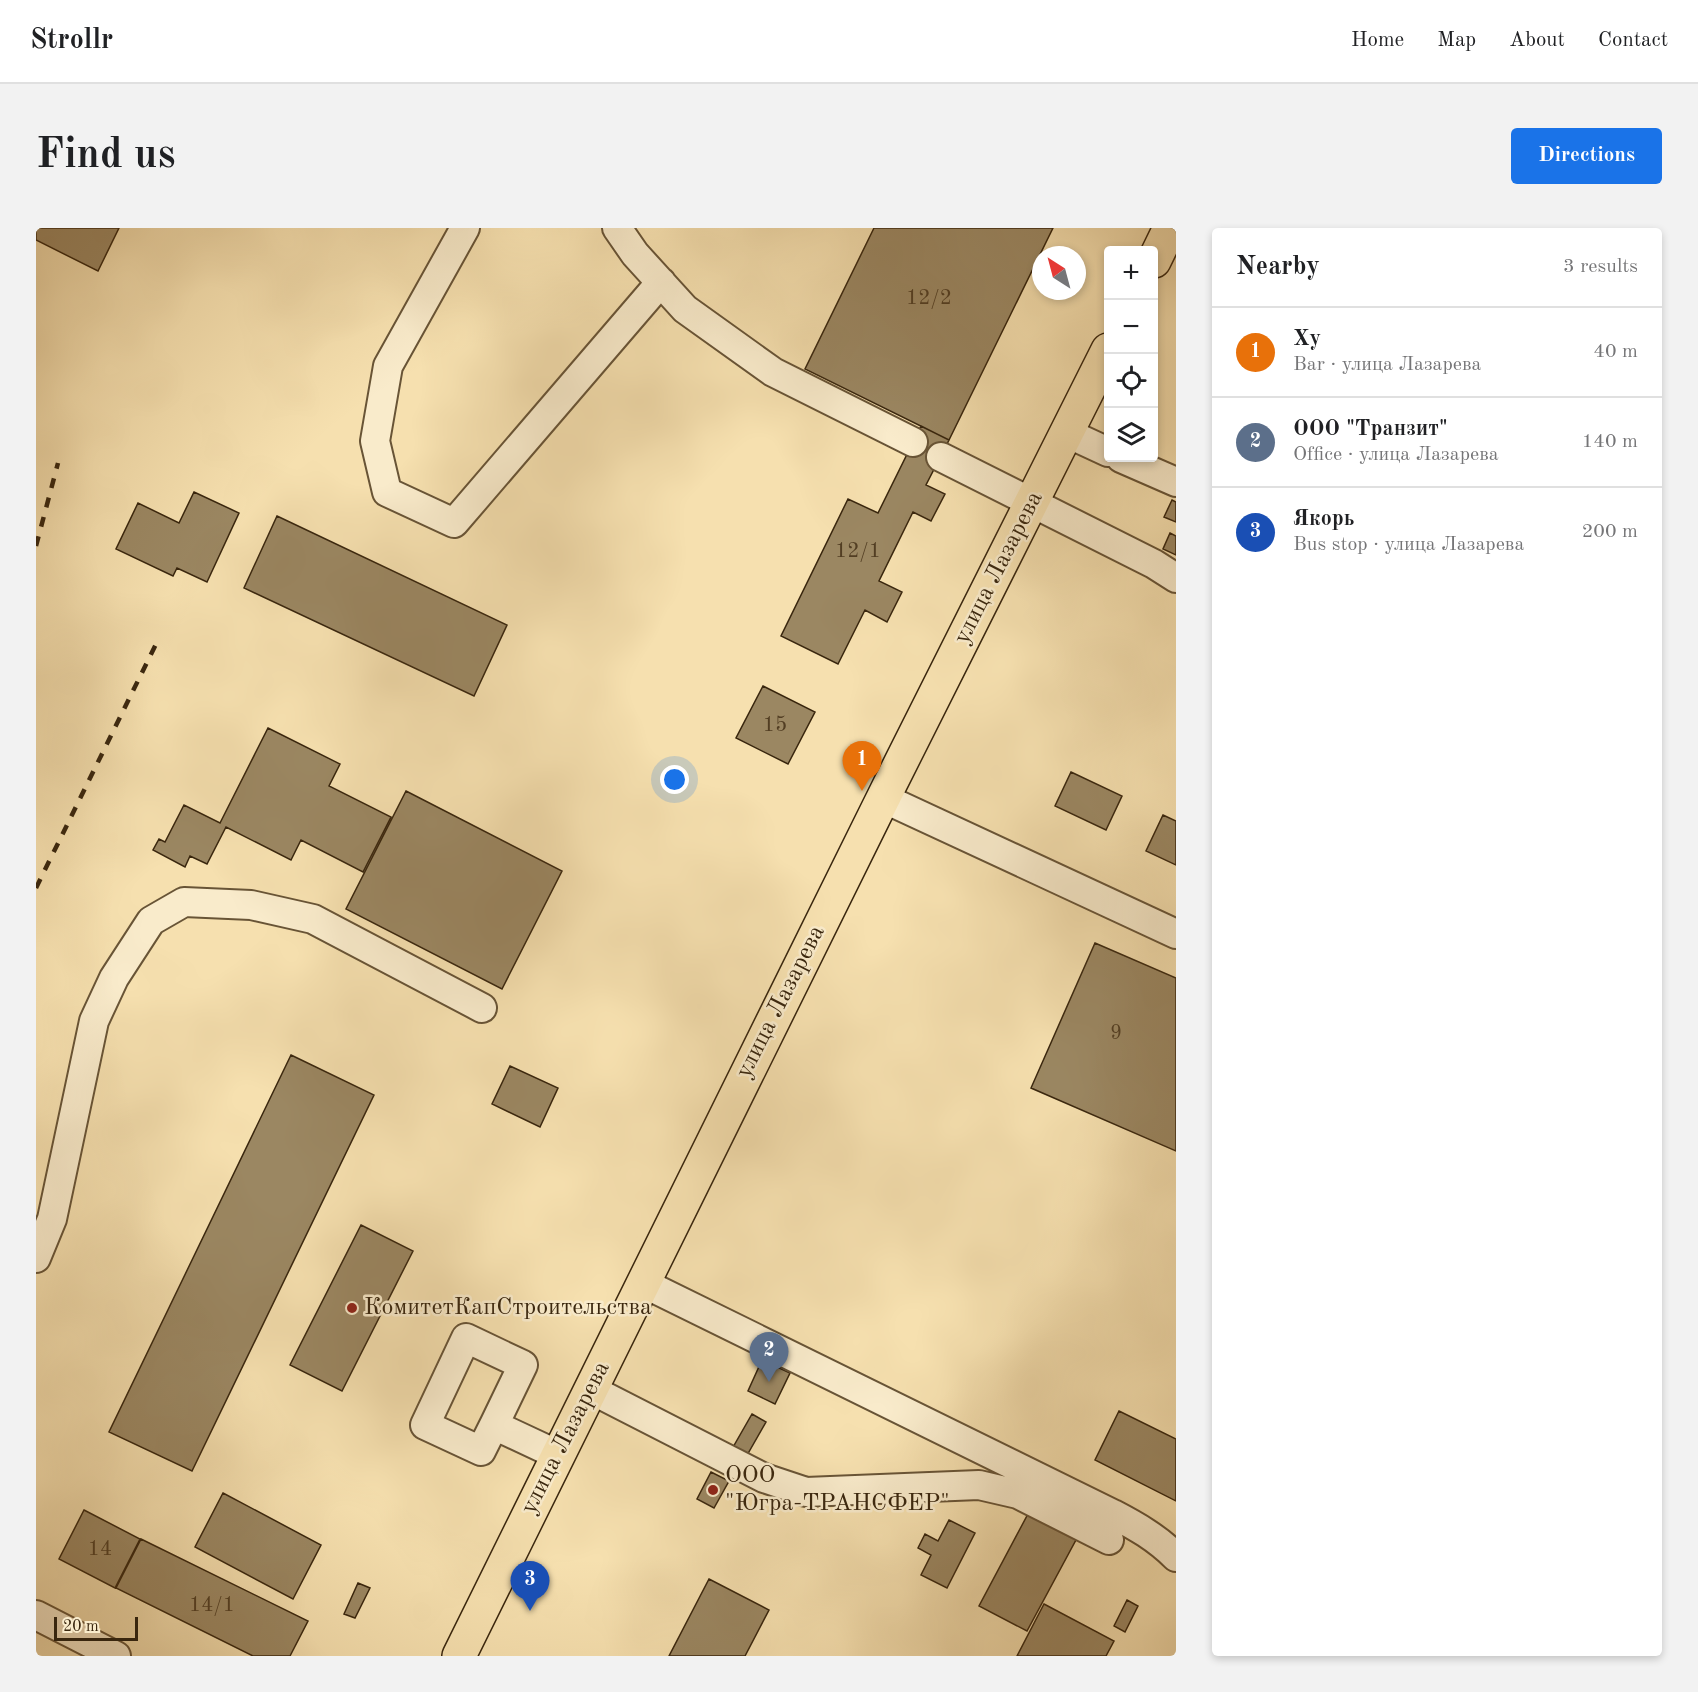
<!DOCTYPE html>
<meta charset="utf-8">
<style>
:root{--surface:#fff;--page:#f2f2f2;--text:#202124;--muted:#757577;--line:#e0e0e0;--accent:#1a73e8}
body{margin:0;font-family:"Old Standard TT",serif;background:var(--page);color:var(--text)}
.controls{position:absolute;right:18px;top:18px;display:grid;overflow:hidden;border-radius:6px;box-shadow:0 3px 9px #0003}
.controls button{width:54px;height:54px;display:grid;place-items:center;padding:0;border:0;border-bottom:2px solid var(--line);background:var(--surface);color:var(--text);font:30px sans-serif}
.compass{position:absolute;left:996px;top:18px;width:54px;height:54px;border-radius:50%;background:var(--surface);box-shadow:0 3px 9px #0003;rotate:324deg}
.scale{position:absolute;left:18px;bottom:15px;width:84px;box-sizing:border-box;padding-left:6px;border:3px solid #39260e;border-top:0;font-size:16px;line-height:21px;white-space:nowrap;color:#39260e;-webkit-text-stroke:4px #f9ebcb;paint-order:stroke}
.you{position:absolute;left:639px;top:552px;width:21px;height:21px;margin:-15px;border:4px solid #fff;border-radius:50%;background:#1a73e8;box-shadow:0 0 0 9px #1a73e833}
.badge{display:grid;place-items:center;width:39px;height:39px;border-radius:50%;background:var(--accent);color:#fff;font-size:20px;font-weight:700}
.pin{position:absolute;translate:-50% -50px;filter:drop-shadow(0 2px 3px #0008)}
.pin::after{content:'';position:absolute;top:32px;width:21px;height:18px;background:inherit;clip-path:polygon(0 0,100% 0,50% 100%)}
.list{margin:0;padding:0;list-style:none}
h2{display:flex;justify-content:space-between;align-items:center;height:78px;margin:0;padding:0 24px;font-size:26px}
h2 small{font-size:20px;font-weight:400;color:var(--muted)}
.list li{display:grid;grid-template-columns:39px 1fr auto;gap:18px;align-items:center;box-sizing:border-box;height:90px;padding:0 24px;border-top:2px solid var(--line)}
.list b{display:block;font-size:22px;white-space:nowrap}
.list p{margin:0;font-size:20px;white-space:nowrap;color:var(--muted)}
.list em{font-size:20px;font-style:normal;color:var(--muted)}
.icon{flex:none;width:33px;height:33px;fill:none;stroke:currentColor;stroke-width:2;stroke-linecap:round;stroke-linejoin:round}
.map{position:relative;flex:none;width:1140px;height:1428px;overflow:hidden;border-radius:6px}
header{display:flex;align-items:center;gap:36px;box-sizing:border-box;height:84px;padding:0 30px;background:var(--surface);border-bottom:2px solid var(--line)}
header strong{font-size:28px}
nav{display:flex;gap:33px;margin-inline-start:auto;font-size:21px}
.intro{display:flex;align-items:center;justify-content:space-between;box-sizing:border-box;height:144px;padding:0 36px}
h1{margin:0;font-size:42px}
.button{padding:15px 27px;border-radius:6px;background:var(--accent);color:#fff;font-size:21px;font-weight:700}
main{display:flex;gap:36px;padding:0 36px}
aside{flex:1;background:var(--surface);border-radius:6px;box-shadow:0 3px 9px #0003}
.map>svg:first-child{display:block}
.building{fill:#9b8762;stroke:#39260e;stroke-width:1.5}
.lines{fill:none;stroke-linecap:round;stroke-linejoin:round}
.minor-casing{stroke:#685436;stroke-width:32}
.major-casing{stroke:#39260e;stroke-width:36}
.minor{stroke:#f9ebcb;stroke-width:28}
.major{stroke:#f6e0af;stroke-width:33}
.rail{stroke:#39260e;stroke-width:4.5;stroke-dasharray:10 10;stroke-linecap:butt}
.poi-dot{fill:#8f2418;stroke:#f9ebcb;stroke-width:2}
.labels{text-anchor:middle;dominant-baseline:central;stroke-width:5;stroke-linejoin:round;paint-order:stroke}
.number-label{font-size:21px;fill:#523e23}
.street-label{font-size:24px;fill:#39260e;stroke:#f9ebcb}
.poi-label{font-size:24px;fill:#39260e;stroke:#f9ebcb;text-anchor:start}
</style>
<header>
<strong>Strollr</strong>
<nav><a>Home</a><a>Map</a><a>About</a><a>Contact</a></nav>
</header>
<div class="intro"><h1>Find us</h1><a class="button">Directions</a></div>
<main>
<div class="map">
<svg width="1140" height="1428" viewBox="0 0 1140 1428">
<rect width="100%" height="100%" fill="#f6e0af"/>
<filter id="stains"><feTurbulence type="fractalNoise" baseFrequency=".00333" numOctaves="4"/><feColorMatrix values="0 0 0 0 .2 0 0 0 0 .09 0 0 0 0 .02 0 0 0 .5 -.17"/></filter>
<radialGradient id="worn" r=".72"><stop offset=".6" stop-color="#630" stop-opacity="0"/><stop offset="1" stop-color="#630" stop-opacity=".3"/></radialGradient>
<path class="building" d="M0 0H83L62 43 0 12Z
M838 0H1017L913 212 769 141Z
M885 198 913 212 890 257 909 266 895 293 877 284 843 353 866 364 851 394 829 382 802 436 745 408 812 271 842 285Z
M158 264 203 285 171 354 141 340 137 348 80 321 102 275 143 295Z
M1136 272 1140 274V294L1128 289Z
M241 288 471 397 438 468 208 360Z
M1134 305 1140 308V327L1127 321Z
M727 458 779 484 752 536 700 510Z
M232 500 304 536 293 558 355 589 327 644 265 612 255 632 190 599 171 636 154 628 149 639 117 622 123 611 129 614 148 577 184 595Z
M1035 544 1086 568 1070 602 1019 578Z
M370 563 526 643 466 761 310 681Z
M1127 587 1140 593V637L1110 623Z
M1059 715 1140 750V923L995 860Z
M255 827 338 867 156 1243 73 1204Z
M474 838 522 860 504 899 456 876Z
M325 997 377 1023 306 1163 254 1137Z
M726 1132 754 1145 739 1176 712 1163Z
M1083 1183 1140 1211V1273L1059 1232Z
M716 1186 730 1194 710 1229 696 1221Z
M675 1244 693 1253 678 1280 661 1271Z
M187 1265 285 1317 257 1371 159 1319Z
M48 1282 104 1311 79 1360 23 1331Z
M993 1284 1041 1310 991 1403 943 1378Z
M913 1292 939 1305 911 1360 885 1347 895 1327 882 1320 889 1306 902 1313Z
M105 1311 272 1393 254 1428H217L80 1360Z
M673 1351 733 1382 709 1428H633Z
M322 1355 334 1360 319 1390 308 1386Z
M1091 1372 1102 1378 1089 1404 1078 1398Z
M1008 1376 1078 1413 1070 1428H981Z"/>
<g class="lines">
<defs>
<path id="minor" d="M429 0 352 138 339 213 351 264 418 295 625 54
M581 0 599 26 649 81 737 144 877 214
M1031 205 1072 224
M905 229 1118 336 1140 350
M1085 230 1140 254
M847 570 1140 706
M0 1030 16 991 58 793 78 750 115 693 148 674 215 677 277 691 446 780
M607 1055 1077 1286C1100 1298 1121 1310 1140 1329
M554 1161 728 1250 770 1264 943 1257 982 1266 1073 1312
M458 1197 487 1137 430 1110 389 1197 445 1223 458 1197 522 1227
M0 1387 80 1428"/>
<path id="major" d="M1118 33 1134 0
M423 1428C637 991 853 556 1072 122"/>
</defs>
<use href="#minor" class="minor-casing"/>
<use href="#major" class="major-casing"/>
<use href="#minor" class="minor"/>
<use href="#major" class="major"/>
<path class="rail" d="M0 318 22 235
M0 660 122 412"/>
</g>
<g class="poi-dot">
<circle cx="316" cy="1080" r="6"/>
<circle cx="677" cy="1262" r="6"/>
</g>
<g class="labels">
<g class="number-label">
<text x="893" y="70">12/2</text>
<text x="822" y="323">12/1</text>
<text x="739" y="497">15</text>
<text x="1080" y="805">9</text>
<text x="64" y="1321">14</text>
<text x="176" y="1377">14/1</text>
</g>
<g class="street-label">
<text transform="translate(963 340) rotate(-63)">улица Лазарева</text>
<text transform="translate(745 774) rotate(-63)">улица Лазарева</text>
<text transform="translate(530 1210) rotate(-63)">улица Лазарева</text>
</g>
<g class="poi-label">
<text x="328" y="1080">КомитетКапСтроительства</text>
<text x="689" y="1248">ООО<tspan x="689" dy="28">"Югра-ТРАНСФЕР"</tspan></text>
</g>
</g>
<rect width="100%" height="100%" filter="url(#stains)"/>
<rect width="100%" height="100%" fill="url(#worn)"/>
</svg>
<div class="controls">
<button>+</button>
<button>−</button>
<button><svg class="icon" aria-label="locate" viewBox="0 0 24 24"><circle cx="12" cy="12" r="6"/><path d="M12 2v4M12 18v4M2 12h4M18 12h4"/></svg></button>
<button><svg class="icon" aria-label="layers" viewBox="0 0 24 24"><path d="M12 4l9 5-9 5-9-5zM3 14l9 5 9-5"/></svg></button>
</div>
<svg class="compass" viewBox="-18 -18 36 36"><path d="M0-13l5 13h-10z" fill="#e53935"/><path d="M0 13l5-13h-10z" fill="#757577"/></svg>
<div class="scale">20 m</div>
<div class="you"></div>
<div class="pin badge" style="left:826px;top:563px;background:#e8710a">1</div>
<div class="pin badge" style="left:733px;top:1154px;background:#5c6f8a">2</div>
<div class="pin badge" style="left:494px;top:1383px;background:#1a4fb4">3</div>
</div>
<aside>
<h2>Nearby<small>3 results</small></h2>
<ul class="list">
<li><span class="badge" style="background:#e8710a">1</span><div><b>Xy</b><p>Bar · улица Лазарева</p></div><em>40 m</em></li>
<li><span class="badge" style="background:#5c6f8a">2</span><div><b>ООО &quot;Транзит&quot;</b><p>Office · улица Лазарева</p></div><em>140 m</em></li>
<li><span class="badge" style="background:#1a4fb4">3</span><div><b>Якорь</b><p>Bus stop · улица Лазарева</p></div><em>200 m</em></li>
</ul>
</aside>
</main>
